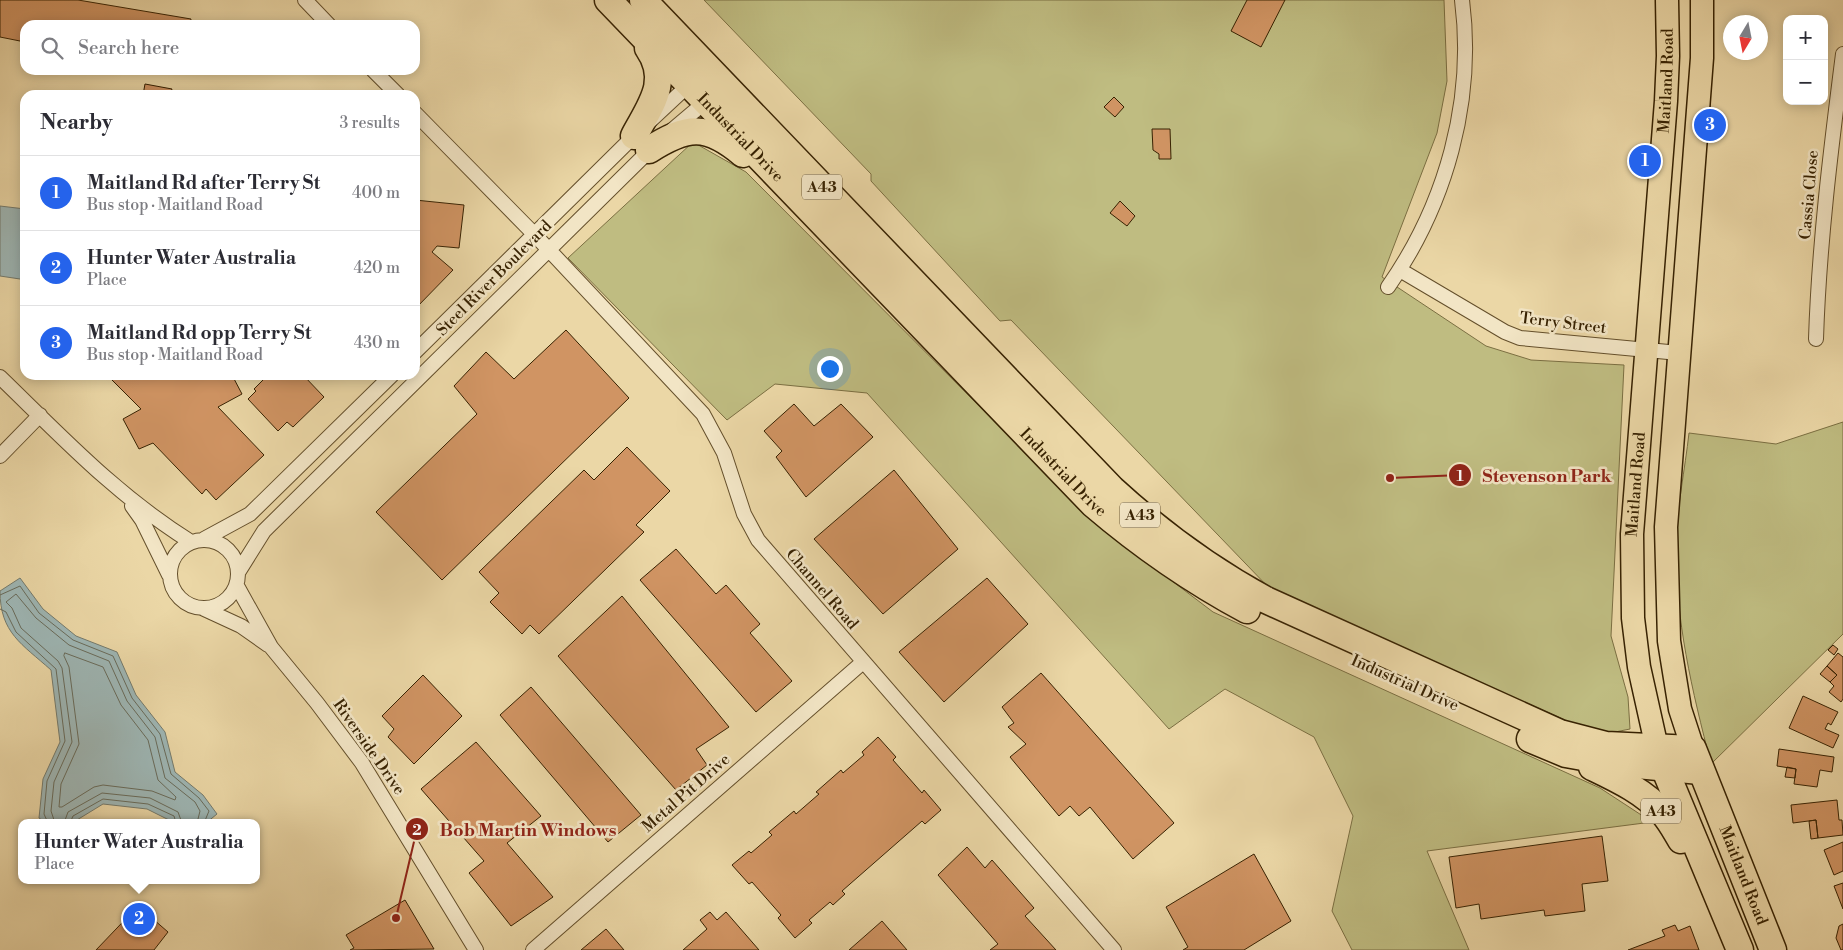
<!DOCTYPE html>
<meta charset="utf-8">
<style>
:root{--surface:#fff;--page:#f7f7f7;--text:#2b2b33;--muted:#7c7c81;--line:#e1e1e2;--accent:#2563eb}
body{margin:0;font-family:"Libre Bodoni",serif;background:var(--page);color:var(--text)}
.controls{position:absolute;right:15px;top:15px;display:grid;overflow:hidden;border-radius:10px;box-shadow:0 2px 12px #0003}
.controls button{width:45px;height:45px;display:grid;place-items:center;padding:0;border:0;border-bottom:1px solid var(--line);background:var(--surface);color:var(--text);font:25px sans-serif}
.compass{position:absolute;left:1723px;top:15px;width:45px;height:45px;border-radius:50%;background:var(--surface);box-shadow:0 2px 12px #0003;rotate:190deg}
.you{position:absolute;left:829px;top:368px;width:18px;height:18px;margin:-12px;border:4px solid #fff;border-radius:50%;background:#1a73e8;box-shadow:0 0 0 8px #1a73e833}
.badge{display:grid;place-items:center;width:32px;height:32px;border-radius:50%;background:var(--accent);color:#fff;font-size:16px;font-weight:700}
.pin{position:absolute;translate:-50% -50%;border:2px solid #fff;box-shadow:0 1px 5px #0006}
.popup{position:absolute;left:18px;top:819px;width:242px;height:65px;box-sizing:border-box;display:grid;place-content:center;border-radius:10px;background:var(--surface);filter:drop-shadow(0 1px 4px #0005);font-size:16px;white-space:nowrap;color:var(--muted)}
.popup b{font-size:19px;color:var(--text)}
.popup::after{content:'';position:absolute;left:50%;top:100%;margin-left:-10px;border:10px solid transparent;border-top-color:var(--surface)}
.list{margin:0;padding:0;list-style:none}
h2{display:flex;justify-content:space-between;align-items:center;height:65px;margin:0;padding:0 20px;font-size:21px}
h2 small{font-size:16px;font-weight:400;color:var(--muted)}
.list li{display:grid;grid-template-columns:32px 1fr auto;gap:15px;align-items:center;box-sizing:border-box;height:75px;padding:0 20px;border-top:1px solid var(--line)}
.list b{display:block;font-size:19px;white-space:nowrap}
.list p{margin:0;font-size:16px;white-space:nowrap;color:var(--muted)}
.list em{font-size:16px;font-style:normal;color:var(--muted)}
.icon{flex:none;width:28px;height:28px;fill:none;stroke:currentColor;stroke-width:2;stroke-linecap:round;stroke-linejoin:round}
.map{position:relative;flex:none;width:1843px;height:950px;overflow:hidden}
.search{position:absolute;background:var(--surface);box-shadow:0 2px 12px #0003;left:20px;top:20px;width:400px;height:55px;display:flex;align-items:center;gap:12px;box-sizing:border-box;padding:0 18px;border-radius:15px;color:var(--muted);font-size:19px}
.panel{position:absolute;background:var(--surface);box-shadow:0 2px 12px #0003;left:20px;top:90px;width:400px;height:290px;border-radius:15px}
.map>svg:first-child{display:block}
.green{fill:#bfbc81;stroke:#7b6f42}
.water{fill:#9eb6b4;stroke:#757b6d}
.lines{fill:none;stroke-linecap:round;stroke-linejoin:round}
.shore{stroke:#6a6c5b;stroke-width:1}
.building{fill:#d09463;stroke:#372202}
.street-casing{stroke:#644f2b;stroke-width:16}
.primary-casing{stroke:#372202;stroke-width:25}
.highway-casing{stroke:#372202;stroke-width:29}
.street{stroke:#f2e5c5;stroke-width:14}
.primary{stroke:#ebd7a6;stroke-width:22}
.highway{stroke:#ebd7a6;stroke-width:26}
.labels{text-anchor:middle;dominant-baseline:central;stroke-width:5;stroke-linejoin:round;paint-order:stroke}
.shield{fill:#f2e5c5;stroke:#6f5c3c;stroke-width:1}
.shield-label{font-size:15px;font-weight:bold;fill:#372202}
.street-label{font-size:16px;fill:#372202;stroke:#f2e5c5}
.leader{fill:none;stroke:#8f2418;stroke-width:2}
.callout-dot{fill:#8f2418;stroke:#f2e5c5;stroke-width:2}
.mark-label{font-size:15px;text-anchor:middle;font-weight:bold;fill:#fff}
.callout-label{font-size:18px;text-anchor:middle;font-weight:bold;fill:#8f2418;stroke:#f2e5c5;stroke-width:5;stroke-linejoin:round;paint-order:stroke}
</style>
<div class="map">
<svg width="1843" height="950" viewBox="0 0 1843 950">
<rect width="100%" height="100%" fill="#ebd7a6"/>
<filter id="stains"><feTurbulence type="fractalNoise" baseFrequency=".004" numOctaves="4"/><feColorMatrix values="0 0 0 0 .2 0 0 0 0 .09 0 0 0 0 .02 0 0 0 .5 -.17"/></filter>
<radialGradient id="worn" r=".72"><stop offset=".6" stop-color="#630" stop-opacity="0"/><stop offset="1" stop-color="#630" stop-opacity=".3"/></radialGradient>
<path class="green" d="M704 0H1444L1447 81 1437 133 1382 277 1486 346 1531 360 1624 365 1611 636 1628 697 1630 729 1610 733 1574 724 1271 590 1011 320 1000 321 871 181V174Z
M693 142 746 172 1097 524 1213 612 1600 788 1652 822 1427 851 1469 950H1352L1332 911 1353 816 1314 737 1225 689 1169 729 867 393 775 384 727 420 568 258Z
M1843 422V634L1711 764C1692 690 1675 620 1676 543 1677 507 1685 469 1689 433L1776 444Z"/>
<path class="water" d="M0 206 25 209V276L20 279 0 276Z
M20 578 43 609 76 636 117 652 136 695 165 732 175 772 203 795 217 814 206 823H175L147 809 103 804 72 823H46L39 818 43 779 60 742 51 670C22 644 0 633 0 591Z"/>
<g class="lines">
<path class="shore" d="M0 595 20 586 39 613 73 640 113 656 132 698 160 734 171 774 199 798 209 811 204 823
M0 609 6 612 16 632 56 669 65 741 47 781 44 814 48 823
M65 653 103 667 121 705 148 740 158 780 176 797 175 800 152 791 103 785 94 787 62 807H59L61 784 79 744 69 667 64 656Z
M55 823 51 811 54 782 72 742 62 668 58 661 21 628 12 608 6 602 16 594 36 618 69 645 109 661 127 701 155 737 165 778 195 802 200 811 197 823
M64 823 68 812 102 793 150 798 178 812 182 823
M70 823 73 816 103 799 148 804 174 816 176 823"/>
</g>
<path class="building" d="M0 0H78L191 19 190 25H25V42L0 37Z
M1247 0H1285L1261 47 1231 31Z
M145 84 172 89 170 95H143Z
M1114 97 1124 107 1115 117 1104 107Z
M1152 129H1170L1171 159H1159V154L1153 150Z
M415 200 464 205 459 248 437 246 432 252 453 270 415 309Z
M1120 201 1135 216 1127 226 1110 213Z
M566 330 629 398 442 580 376 512 477 414 454 386 486 352 514 379Z
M107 375H232L242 394 218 407 264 455 216 500 206 489 202 494 153 443 139 449 123 419 141 409Z
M268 375H303L324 397 293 427 287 422 278 431 248 399 256 391 254 389Z
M794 404 814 426 841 404 873 437 806 497 776 457 782 451 764 431Z
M627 447 670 491 636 525 644 532 539 634 530 625 522 634 490 602 499 593 479 572 584 470 594 480Z
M894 470 958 549 883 614 814 539Z
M676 549 716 594 726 585 760 624 750 633 792 681 756 712 640 580Z
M987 578 1028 624 944 702 899 652Z
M622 596 729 727 696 749 707 765 676 790 558 656Z
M1833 645 1838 649 1834 655 1828 650Z
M1838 653 1843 657V699L1841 702 1829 692 1834 686 1830 682 1837 675 1827 666Z
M1827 666 1837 675 1830 682 1820 674Z
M1041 673 1174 823 1133 859 1090 807 1079 816 1070 806 1059 816 1010 757 1026 744 1008 727 1014 723 1002 707Z
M423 675 462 716 414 764 388 737 394 729 382 716Z
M531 687 641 815 608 842 500 715Z
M1803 696 1838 712 1831 725 1828 723 1825 729 1839 735 1833 748 1789 728Z
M878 737 896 757 893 760 922 793 924 790 941 810 925 824 922 821 842 891 845 894 833 905 830 902 809 920 812 923 795 938 778 918 781 915 752 882 749 884 732 865 749 851 751 853 772 835 769 832 794 811 796 814 819 794 816 792 841 770 843 773 864 755 862 752Z
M476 742 541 816 507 843 553 897 511 926 469 873 484 861 421 789Z
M1779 749 1834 757 1832 772 1820 770 1817 787 1794 784 1796 769 1777 766Z
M1787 767 1796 769 1795 778 1785 777Z
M1837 800 1839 820H1842L1843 835 1818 838 1816 820 1793 823 1791 805Z
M1816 820 1818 838 1811 839 1809 821Z
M1602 836 1608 881 1582 884 1585 911 1545 916 1544 910 1481 919 1479 904 1456 908 1449 857Z
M1843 842V871L1834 875 1824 850Z
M967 847 985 868 992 860 1034 908 1025 916 1056 950H990L998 944 938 875Z
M1254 854 1291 921 1244 950H1183L1188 947 1166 907Z
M1843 883V909L1834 886Z
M405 900 434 949 350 950 354 948 346 935Z
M138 906 168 932 154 950H96Z
M710 912 717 920 726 912 759 950H683L707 929 700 920Z
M882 921 907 950H849Z
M1843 924V950H1841L1836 938 1839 926Z
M1675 925 1678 931 1690 926 1699 950H1628L1665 936 1662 930Z
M606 929 624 950H581Z"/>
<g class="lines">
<defs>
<path id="street" d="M305 0 329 25
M373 70 398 95
M415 113 534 234 703 414 724 453 744 514 758 540 1114 950
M671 131 710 98
M1400 270 1505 332 1520 338 1679 353
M1388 287C1446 204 1475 101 1462 0
M1816 339C1819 244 1831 148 1843 54
M415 352 634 136 694 80
M0 377C62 437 116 495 191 542
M0 456 40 415
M132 506 142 520 169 575
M204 539 250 514 392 375
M170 574a34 34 0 1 1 68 0a34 34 0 1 1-68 0Z
M239 571 264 531 653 147
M237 586 271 647 317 703 362 763 476 950
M202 608 241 626 268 645
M533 950 863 662"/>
<g id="primary">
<path id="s1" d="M1657 748 1639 667 1633 618 1632 534 1666 101 1668 56 1667 0"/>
<path d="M1693 749 1680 709 1669 641 1666 527 1702 58V0"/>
</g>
<g id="highway">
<path id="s2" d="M608 0 1093 504C1141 545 1191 580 1247 610"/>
<path id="s3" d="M643 0 1112 489C1160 533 1209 569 1266 600L1560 733 1606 745 1693 749 1773 950"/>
<path d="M634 136C650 106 671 81 648 48"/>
<path d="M649 150C687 126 706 123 743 154"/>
<path d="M1530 739 1566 754 1616 763 1700 771"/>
<path d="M1658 753 1740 950"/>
<path d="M1592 767C1617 779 1645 792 1664 814 1671 822 1676 832 1681 840"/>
</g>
</defs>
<use href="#street" class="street-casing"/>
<use href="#primary" class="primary-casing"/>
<use href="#highway" class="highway-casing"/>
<use href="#street" class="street"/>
<use href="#primary" class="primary"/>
<use href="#highway" class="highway"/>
</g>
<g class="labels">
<g class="shield">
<rect x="802" y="174.5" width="40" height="25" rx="4"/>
<rect x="1120" y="502.5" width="40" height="25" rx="4"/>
<rect x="1641" y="798.5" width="40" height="25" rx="4"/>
</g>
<g class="shield-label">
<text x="822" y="187">A43</text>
<text x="1140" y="515">A43</text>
<text x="1661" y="811">A43</text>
</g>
<g class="street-label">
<text stroke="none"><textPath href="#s1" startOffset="671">Maitland Road</textPath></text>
<text stroke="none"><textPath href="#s2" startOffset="191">Industrial Drive</textPath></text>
<text transform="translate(1809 195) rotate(-85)">Cassia Close</text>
<text transform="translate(494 278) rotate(-45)">Steel River Boulevard</text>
<text transform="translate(1563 323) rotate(7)">Terry Street</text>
<text stroke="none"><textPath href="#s2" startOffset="656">Industrial Drive</textPath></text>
<text stroke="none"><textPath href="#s1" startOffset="266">Maitland Road</textPath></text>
<text transform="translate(822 589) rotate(49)">Channel Road</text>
<text transform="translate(1405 683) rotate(24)">Industrial Drive</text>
<text transform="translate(369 747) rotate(55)">Riverside Drive</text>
<text transform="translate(686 793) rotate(-41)">Metal Pit Drive</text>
<text stroke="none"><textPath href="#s3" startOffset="1461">Maitland Road</textPath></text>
</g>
</g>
<path class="leader" d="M1390 478L1460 475M396 918L417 829"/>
<g class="callout-dot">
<circle cx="1390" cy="478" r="5"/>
<circle cx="396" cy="918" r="5"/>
<circle cx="1460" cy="475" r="12"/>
<circle cx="417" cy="829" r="12"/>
</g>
<g class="mark-label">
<text x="1460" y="481">1</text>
<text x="417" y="835">2</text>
</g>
<g class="callout-label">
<text x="1547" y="482">Stevenson Park</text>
<text x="528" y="836">Bob Martin Windows</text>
</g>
<rect width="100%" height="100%" filter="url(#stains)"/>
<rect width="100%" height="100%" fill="url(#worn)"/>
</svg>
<div class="controls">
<button>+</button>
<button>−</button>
</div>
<svg class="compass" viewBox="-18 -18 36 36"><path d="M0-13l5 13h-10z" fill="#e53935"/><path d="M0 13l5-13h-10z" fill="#7c7c81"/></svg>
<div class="you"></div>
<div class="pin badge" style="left:1645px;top:161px">1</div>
<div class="pin badge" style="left:139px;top:919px">2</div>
<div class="popup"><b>Hunter Water Australia</b>Place</div>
<div class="pin badge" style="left:1710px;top:125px">3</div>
<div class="search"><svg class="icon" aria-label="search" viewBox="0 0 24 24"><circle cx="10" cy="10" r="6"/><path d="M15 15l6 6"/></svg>Search here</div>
<section class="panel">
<h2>Nearby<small>3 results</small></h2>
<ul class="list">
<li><span class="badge">1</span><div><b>Maitland Rd after Terry St</b><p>Bus stop · Maitland Road</p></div><em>400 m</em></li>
<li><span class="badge">2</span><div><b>Hunter Water Australia</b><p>Place</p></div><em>420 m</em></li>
<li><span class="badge">3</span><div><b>Maitland Rd opp Terry St</b><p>Bus stop · Maitland Road</p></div><em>430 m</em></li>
</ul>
</section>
</div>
